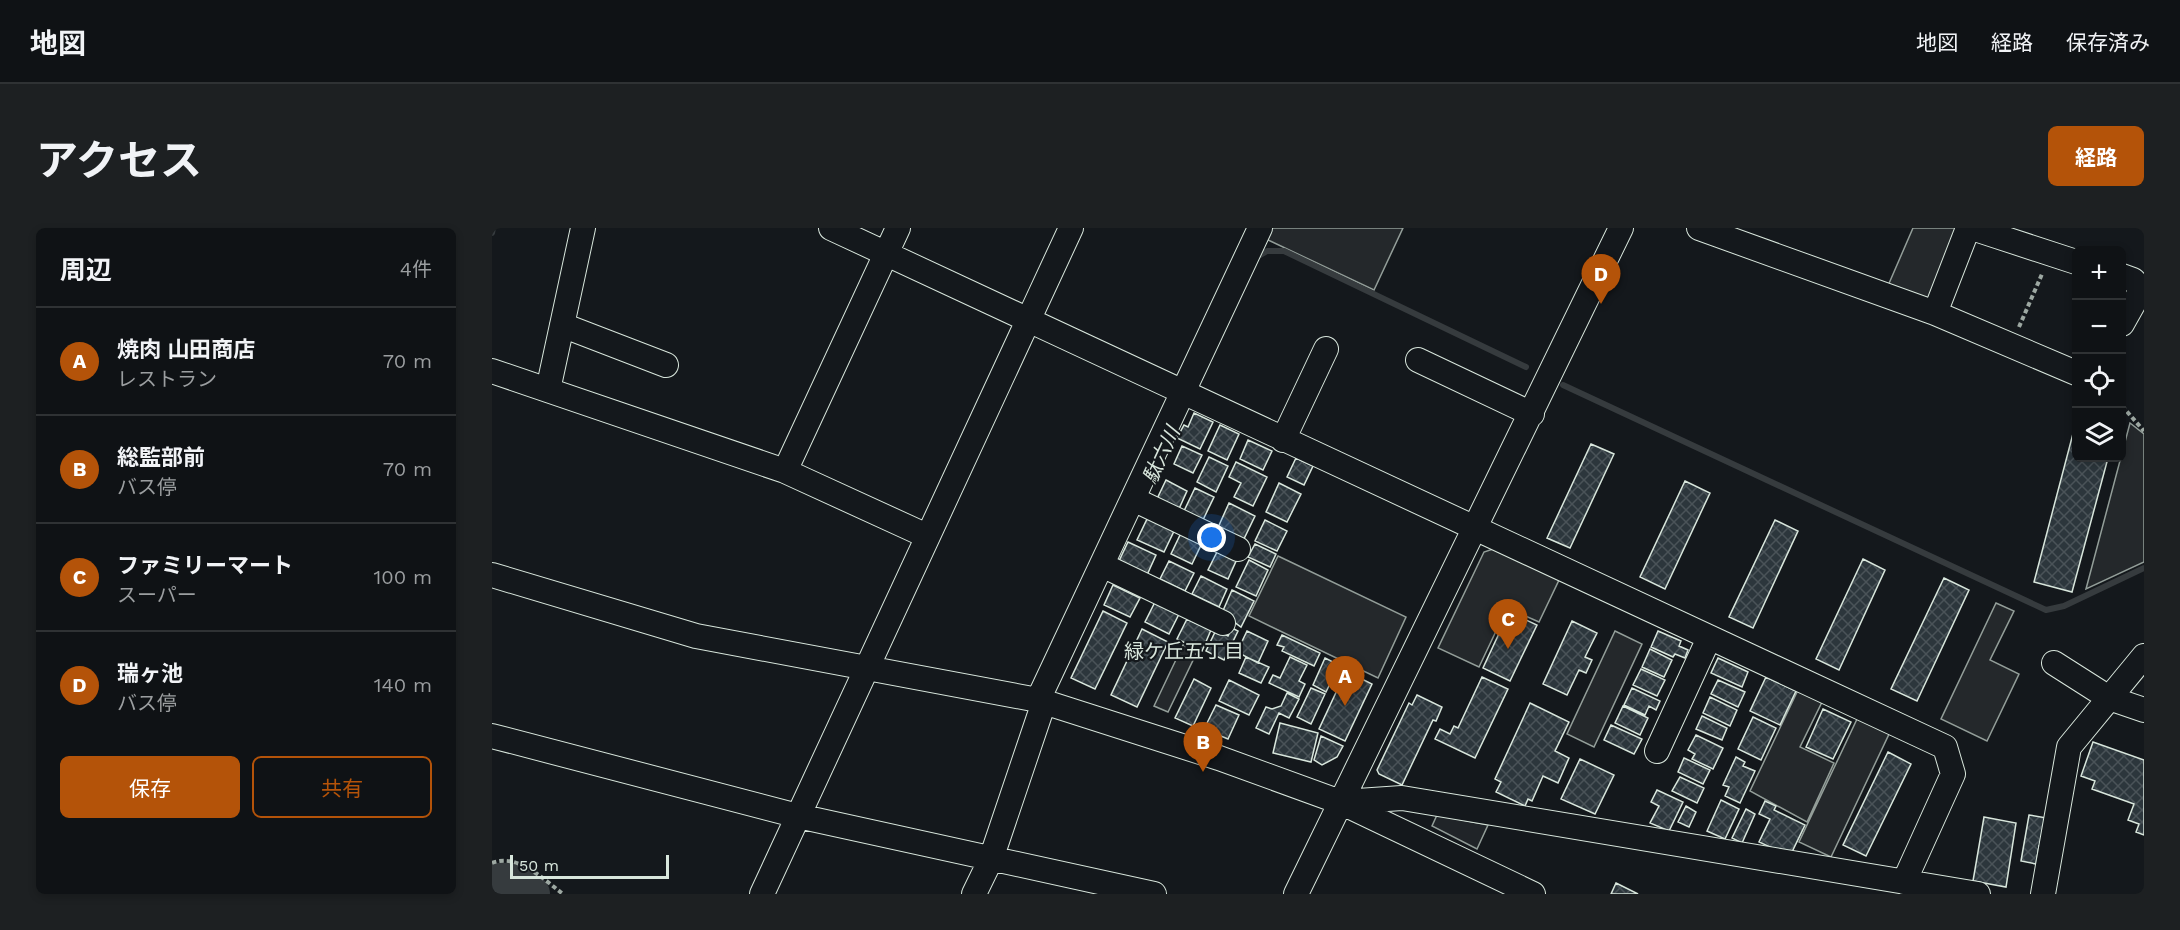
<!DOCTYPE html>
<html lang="ja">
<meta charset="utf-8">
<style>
:root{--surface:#0f1215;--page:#1d2022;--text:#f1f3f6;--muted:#9b9ea0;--line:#2f3234;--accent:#b45309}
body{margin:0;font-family:"Work Sans","Noto Sans JP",sans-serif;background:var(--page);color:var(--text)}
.controls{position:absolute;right:18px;top:18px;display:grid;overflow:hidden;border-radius:9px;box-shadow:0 3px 9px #0003}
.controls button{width:54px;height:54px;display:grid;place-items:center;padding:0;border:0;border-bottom:2px solid var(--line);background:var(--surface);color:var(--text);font:30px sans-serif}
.scale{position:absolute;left:18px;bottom:15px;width:159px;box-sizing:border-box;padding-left:6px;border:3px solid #d8e6dc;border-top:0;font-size:16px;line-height:21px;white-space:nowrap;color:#d8e6dc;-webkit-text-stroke:4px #14181c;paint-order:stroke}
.you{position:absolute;left:720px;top:310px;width:21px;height:21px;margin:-15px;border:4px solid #fff;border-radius:50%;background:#1a73e8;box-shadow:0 0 0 9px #1a73e833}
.badge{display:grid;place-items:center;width:39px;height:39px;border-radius:50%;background:var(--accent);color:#fff;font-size:20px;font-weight:700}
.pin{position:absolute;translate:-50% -50px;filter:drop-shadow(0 2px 3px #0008)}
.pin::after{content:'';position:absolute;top:32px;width:21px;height:18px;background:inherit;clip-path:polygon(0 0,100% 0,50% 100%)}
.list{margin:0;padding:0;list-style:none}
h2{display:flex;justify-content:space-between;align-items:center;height:78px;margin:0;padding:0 24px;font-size:26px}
h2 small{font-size:20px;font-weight:400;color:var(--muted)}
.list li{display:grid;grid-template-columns:39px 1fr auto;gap:18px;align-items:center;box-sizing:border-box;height:108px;padding:0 24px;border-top:2px solid var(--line)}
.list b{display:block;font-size:22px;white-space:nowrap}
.list p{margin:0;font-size:20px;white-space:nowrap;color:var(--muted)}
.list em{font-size:20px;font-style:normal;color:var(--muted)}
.actions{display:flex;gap:12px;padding:18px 24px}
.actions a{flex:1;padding:14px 0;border:2px solid var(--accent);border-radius:9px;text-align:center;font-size:21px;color:var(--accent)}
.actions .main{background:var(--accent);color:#fff}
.icon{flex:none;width:33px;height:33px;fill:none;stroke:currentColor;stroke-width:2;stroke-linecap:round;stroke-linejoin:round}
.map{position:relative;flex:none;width:1652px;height:666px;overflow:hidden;border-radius:9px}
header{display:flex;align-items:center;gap:36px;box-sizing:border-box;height:84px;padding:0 30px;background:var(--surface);border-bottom:2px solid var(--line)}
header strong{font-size:28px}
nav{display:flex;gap:33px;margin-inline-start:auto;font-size:21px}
.intro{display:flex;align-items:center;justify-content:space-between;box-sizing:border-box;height:144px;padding:0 36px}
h1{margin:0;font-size:42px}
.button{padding:15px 27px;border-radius:9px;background:var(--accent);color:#fff;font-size:21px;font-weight:700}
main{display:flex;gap:36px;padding:0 36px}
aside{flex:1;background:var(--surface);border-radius:9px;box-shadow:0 3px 9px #0003}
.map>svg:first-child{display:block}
.green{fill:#202428;stroke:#939e99;stroke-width:1.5}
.parking{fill:#24282b;stroke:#939e99;stroke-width:1.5}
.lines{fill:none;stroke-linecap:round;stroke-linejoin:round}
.stream{stroke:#363b3e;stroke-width:6}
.river{stroke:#363b3e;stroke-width:38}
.building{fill:url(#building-cross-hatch);stroke:#d8e6dc;stroke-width:1.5}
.minor-casing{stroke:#d8e6dc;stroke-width:26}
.path{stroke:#9da8a2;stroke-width:4;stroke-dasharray:4.5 3;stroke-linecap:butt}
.minor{stroke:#14181c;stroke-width:24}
.labels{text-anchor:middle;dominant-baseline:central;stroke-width:4.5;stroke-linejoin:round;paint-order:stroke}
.water-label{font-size:20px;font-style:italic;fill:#d8e6dc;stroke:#14181c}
.neighbourhood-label{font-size:20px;fill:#d8e6dc;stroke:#14181c}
</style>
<header>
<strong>地図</strong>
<nav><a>地図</a><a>経路</a><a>保存済み</a></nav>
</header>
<div class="intro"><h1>アクセス</h1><a class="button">経路</a></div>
<main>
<aside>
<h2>周辺<small>4件</small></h2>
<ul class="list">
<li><span class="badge">A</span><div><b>焼肉 山田商店</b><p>レストラン</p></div><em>70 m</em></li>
<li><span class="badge">B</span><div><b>総監部前</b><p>バス停</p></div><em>70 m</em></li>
<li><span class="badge">C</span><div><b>ファミリーマート</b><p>スーパー</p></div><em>100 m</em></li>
<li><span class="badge">D</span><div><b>瑞ヶ池</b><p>バス停</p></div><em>140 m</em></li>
</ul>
<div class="actions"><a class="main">保存</a><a>共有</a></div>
</aside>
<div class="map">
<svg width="1652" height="666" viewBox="0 0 1652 666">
<defs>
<pattern id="building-cross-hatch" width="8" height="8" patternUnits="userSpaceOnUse" patternTransform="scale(1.5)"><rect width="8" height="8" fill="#2c363c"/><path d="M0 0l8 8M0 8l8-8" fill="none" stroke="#4a5358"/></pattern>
</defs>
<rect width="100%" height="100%" fill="#14181c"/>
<path class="green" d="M945 587 996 597 985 621 940 598Z"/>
<path class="parking" d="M779 0H911L882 62 774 11Z
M1421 0H1470L1442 79 1395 60Z
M1638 195 1652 206V334L1594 361Z
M1001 321 1067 352 1047 394 1015 380 987 439 946 420 992 324Z
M786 328 914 389 886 450 757 388Z
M1504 375 1522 383 1498 432 1527 446 1495 513 1449 491Z
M1123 403 1150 416 1102 519 1075 506Z
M691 417 705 424 676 484 662 478Z
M1306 462 1330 474 1308 519 1342 535 1315 594 1258 563Z
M1366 489 1398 504 1339 629 1307 614Z"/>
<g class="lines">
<path class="stream" d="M0 5 1 0
M763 30 775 23H792L1034 139
M1071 157 1554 382 1572 378 1652 340"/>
<path class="river" d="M0 656C16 650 27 657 39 666"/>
</g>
<path class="building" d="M702 185 721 194 708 221 685 210 692 197 696 199Z
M728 197 747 206 735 232 716 223Z
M1583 198 1584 230H1616L1580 364 1542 354Z
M756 212 780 223 771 242 748 231Z
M1099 216 1122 226 1078 320 1055 310Z
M690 218 710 227 701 245 682 236Z
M717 229 736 238 724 264 705 254Z
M804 230 821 238 812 257 795 249Z
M744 234 775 249 761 278 742 269 749 255 737 249Z
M674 252 695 263 686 283 664 273Z
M1193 253 1218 265 1173 361 1148 349Z
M787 255 809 266 795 294 774 284Z
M703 260 722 269 710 294 691 285Z
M737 275 763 288 749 317 724 304Z
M656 289 683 301 672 324 645 312Z
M773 292 795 303 785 323 763 313Z
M1283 292 1306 303 1261 400 1237 389Z
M689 305 710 315 700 336 679 326Z
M636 314 664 327 655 347 627 333Z
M763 316 784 326 778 339 756 329Z
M726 322 745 331 736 351 716 342Z
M1371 331 1393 342 1347 442 1324 431Z
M757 332 776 342 764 368 744 359Z
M677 333 702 345 693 363 668 351Z
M709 348 735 361 727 379 700 366Z
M1452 350 1477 362 1425 473 1399 461Z
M621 357 648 370 638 389 612 377Z
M740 362 762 373 749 399 730 385Z
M663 374 687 386 677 406 653 394Z
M611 383 635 395 603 461 579 450Z
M1017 384 1045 397 1018 453 991 440Z
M695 391 719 402 710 423 685 411Z
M1080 393 1105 405 1093 429 1100 432 1094 445 1087 442 1075 467 1051 456Z
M740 400 746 403 732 432 714 423 724 402 736 408Z
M650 401 676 414 645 479 619 467Z
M755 403 776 413 766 435 745 424Z
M1166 403 1189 413 1187 418 1196 422 1193 430 1183 426 1181 429 1159 419Z
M790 407 828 425 822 438 790 423 792 419 785 417Z
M1158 421 1180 432 1172 449 1150 439Z
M754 429 777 439 769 455 747 445Z
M798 429 815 437 807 453 813 456 807 469 777 455 781 447 788 450Z
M833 430 847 437 834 464 821 457Z
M1226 430 1256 444 1250 459 1219 445Z
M1149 441 1173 452 1165 468 1141 457Z
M854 443 880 456 853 513 827 501Z
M990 449 1016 461 983 530 943 511 948 501 958 506 962 498 966 500Z
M1274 449 1304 463 1288 497 1258 483Z
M702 451 719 460 701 498 683 490Z
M737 452 767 467 757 487 727 473Z
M1226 452 1253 464 1246 479 1219 466Z
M819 460 833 466 819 496 805 489Z
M1140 460 1168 473 1164 482 1157 478 1153 487 1132 477Z
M795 465 807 471 797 490 787 485 777 506 764 500 774 479 780 481 789 478Z
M925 467 950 479 944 493 941 492 910 557 887 546 885 542 917 475 920 477Z
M1218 469 1245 482 1238 498 1211 485Z
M1038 475 1077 494 1063 523 1077 530 1066 555 1051 548 1040 573 1036 571 1033 578 1004 564 1009 554 1003 551Z
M724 477 747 487 736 511 712 501Z
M1131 478 1156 490 1148 507 1123 495Z
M1331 481 1359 494 1341 531 1314 519Z
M1210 488 1235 500 1230 512 1204 501Z
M1261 489 1284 500 1269 532 1246 521Z
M788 495 826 505 819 534 781 525Z
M1119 497 1150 511 1142 526 1112 512Z
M1204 507 1231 520 1221 541 1200 531 1203 526 1196 522Z
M829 508 851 518 845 529 830 537 822 532Z
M1601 514 1652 532V607L1644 604 1647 596 1636 592 1642 576 1600 561 1603 553 1589 548Z
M1396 524 1419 536 1374 628 1351 617Z
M1244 529 1253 534 1251 538 1263 543 1248 575 1233 568 1237 559 1231 557Z
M1192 530 1218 542 1211 556 1186 544Z
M1088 531 1122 547 1103 586 1069 571Z
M1188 549 1212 560 1205 575 1180 563Z
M1165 562 1191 574 1177 603 1158 595 1167 578 1159 574Z
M1229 572 1247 581 1233 611 1215 603Z
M1273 573 1284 578 1282 582 1313 597 1298 628 1267 614 1278 591 1267 586Z
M1194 578 1204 584 1197 599 1186 594Z
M1254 581 1263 586 1250 615 1240 610Z
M1537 587 1555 590 1550 619 1547 618 1544 636 1529 633Z
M1492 589 1524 595 1514 659 1481 653Z
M1124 655 1146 666H1119Z"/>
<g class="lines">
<defs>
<path id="minor" d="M339 0 1453 519 1461 546 1412 654
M1207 0 1443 85 1584 145
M1480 0 1584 34
M1630 48 1641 52 1652 63
M1443 85 1476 0
M1630 96 1649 62
M70 97 174 137
M926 132 1040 186
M0 143 293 243 435 308
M56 162 91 0
M791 212 834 121
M293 243 406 0
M641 271 746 321
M610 337 731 395
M0 347 204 408 546 472 727 530 848 574 1041 666
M1562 435 1617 470 1652 482
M546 472 768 0
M0 508 306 588 662 666
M1165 523 1217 410
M851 574 910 570 1486 666
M270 666 579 0
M482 666 499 631 552 474
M804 666 1129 0
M1551 666 1577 519 1652 428"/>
</defs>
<use href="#minor" class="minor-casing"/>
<path class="path" d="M1527 99 1550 46
M1630 178 1652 203
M0 635C26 625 51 651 71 666"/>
<use href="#minor" class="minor"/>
</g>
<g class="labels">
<g class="water-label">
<text transform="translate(669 227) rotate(-65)">駄六川</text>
</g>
<g class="neighbourhood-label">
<text x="692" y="423">緑ケ丘五丁目</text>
</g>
</g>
</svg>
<div class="controls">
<button>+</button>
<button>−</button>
<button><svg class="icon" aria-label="locate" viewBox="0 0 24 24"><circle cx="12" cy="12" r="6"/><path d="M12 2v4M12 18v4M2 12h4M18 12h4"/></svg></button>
<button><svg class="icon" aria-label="layers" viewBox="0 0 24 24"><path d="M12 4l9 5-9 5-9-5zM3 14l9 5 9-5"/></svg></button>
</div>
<div class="scale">50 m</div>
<div class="you"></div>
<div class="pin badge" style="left:853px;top:478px">A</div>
<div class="pin badge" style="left:711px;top:544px">B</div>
<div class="pin badge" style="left:1016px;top:421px">C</div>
<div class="pin badge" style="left:1109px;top:76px">D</div>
</div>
</main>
